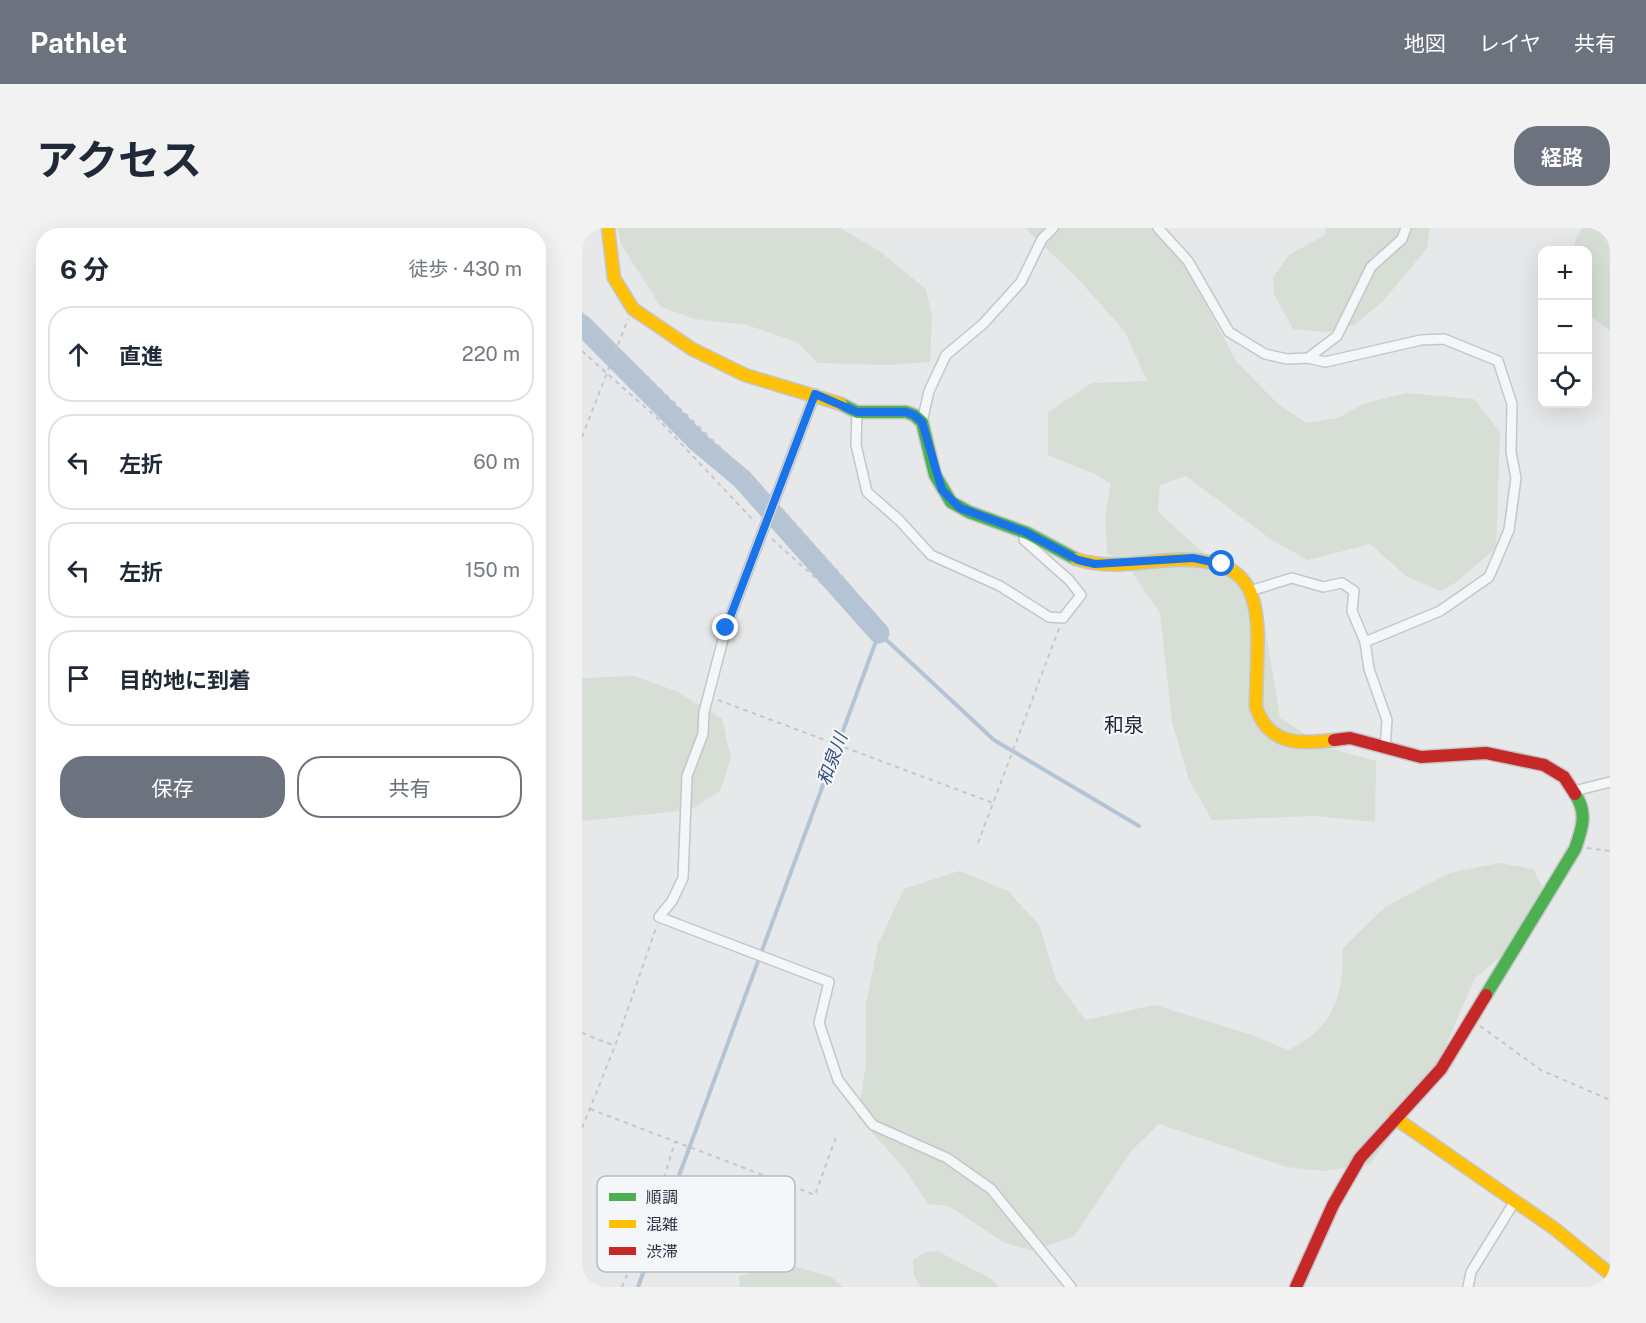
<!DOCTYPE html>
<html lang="ja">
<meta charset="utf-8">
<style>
:root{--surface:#fff;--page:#f2f2f3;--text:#1f2937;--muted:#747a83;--line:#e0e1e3;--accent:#6c737f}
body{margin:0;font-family:"Public Sans","Noto Sans JP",sans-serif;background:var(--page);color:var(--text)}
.controls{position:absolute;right:18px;top:18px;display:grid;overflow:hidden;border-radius:12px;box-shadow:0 6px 24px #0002}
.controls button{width:54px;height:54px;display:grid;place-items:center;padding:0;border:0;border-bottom:2px solid var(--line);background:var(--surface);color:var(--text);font:30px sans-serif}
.stop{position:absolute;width:18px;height:18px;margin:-14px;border:4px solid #1a73e8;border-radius:50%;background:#fff}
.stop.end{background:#1a73e8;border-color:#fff;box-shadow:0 2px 6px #0008}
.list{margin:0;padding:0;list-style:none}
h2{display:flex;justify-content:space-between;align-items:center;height:78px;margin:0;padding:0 24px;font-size:26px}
h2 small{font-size:20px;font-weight:400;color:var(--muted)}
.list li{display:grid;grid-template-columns:39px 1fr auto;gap:18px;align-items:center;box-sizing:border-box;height:96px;margin:0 12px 12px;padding:0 12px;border:2px solid var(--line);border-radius:24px}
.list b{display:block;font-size:22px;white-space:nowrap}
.list em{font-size:20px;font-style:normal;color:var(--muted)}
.actions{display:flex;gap:12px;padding:18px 24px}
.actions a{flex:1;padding:14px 0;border:2px solid var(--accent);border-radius:24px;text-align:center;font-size:21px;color:var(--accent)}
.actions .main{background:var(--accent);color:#fff}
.icon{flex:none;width:33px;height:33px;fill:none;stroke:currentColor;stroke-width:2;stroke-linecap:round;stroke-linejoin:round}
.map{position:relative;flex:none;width:1028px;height:1059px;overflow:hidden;border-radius:24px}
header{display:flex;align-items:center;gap:36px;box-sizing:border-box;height:84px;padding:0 30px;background:var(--accent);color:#fff}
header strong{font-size:28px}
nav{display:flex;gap:33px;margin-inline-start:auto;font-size:21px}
.intro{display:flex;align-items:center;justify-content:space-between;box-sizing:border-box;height:144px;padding:0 36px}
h1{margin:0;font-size:42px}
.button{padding:15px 27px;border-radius:24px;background:var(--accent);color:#fff;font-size:21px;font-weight:700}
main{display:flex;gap:36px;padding:0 36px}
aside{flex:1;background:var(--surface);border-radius:24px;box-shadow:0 6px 24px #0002}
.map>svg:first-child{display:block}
.green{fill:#d6ded6}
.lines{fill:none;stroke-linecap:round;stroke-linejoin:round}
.stream{stroke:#b4c4d5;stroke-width:4}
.river{stroke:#b4c4d5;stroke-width:21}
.street-casing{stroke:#c4c6c8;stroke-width:12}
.fast-casing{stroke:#c4c6c8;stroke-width:15}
.slow-casing{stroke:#c4c6c8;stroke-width:15}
.jam-casing{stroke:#c4c6c8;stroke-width:15}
.path{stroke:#c5c6ca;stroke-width:2;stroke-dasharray:4.5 4.5;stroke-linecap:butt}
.street{stroke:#f5f6f7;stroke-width:9}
.fast{stroke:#4caf50;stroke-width:12}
.slow{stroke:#ffc107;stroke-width:12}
.jam{stroke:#c62828;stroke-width:12}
.route{stroke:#1a73e8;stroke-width:8}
.labels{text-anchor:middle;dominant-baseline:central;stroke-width:4.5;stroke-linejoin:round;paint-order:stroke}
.water-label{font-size:18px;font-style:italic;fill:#34527a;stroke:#f4f6f9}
.quarter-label{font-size:20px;fill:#1d2536;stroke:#f4f6f9}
.key{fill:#f4f6f9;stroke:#b8bcc3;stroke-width:1.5}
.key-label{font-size:16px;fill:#2b3445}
</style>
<header>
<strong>Pathlet</strong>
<nav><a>地図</a><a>レイヤ</a><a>共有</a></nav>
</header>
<div class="intro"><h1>アクセス</h1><a class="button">経路</a></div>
<main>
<aside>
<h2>6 分<small>徒歩 · 430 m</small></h2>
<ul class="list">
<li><svg class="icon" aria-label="ahead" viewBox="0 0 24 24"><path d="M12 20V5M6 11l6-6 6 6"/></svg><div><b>直進</b></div><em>220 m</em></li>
<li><svg class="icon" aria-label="left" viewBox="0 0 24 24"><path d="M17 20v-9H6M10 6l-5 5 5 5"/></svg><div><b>左折</b></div><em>60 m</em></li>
<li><svg class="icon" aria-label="left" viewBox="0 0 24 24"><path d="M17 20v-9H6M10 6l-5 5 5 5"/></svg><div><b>左折</b></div><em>150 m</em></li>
<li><svg class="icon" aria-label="arrive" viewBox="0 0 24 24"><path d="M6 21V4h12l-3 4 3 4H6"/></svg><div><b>目的地に到着</b></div></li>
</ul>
<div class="actions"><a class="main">保存</a><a>共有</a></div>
</aside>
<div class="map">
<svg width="1028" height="1059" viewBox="0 0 1028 1059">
<rect width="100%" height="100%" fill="#e6e8ea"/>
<path class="green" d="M35 0H258L297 23 344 61 350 88 348 134 305 137 236 135 215 114 165 97 113 91 79 79 39 16Z
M443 0H575L598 29 654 133 695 175 724 195 756 190 781 176 824 165 892 171 918 204 914 320 873 355 858 363 824 348 788 316 726 332 690 312 604 248 578 257 576 284 647 348 678 369 698 490 743 519 794 533 793 594 732 588 630 592 607 552 590 494 578 385 545 337 525 325 523 287 529 256 515 247 466 227V184L510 155 565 153 543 104 497 52Z
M744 0H848L845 20 803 71 774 96 745 104 711 101 692 66 691 49 707 27 743 7Z
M1001 0H1028V103L1006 86 1005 22H991L995 8Z
M52 448 94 463 140 491 149 530 138 563 108 582 0 593V450Z
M917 635 951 641 960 658 946 706 893 750 840 873 814 901 788 936 741 943 705 939 577 896 549 923 492 1008 452 1023 423 1015 367 978 346 976 322 940 276 889 284 836V776L296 716 322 661 377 643 426 663 457 697 474 752 503 792 573 777 670 807 706 822C752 800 761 769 761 720L803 679 867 645Z
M355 1023 408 1050 417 1059H339L332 1048 331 1032 344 1024Z
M204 1036 249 1049 261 1059H158L157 1048Z"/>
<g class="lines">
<path class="stream" d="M56 1059 297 405 412 512 557 598"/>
<path class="river" d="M0 97 117 215 160 251 297 405"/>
<defs>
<path id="street" d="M576 0 606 33 647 104 683 126 705 131 726 130 743 134 839 112 862 111 916 133 930 176 929 224 934 250 927 302 907 349 858 383 783 414
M726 130 755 108 789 39 820 11 824 0
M233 166 144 400 122 484 121 506 105 548 101 650 90 673 77 689 247 754 237 795 256 852 291 897 365 930 409 961 489 1059
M275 184 274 217 285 264 317 292 349 327 418 358 467 389 481 390 499 367 487 352 442 312
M340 194 347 163 364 127 401 96 439 54 460 11 471 0
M668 363 710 350 741 359 760 355 772 363 770 383 783 414 787 441 805 492 803 521
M992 563 1028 554
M886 1059 889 1044 933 973"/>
<path id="fast" d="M259 176 275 184H324L332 187 340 194 353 247 369 274 387 284 445 305 494 331
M904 767 993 621C1000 601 1006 585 993 566"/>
<path id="slow" d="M26 0 32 50 51 81 110 121 163 147 259 176
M494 331C521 340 549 336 576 333 696 321 674 391 674 479 687 518 718 516 752 512
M813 890 973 1001 1028 1046"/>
<path id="jam" d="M752 512 768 510 839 529 904 525 962 537 982 549 993 566
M714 1059 751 977 778 930 859 841 904 767"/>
</defs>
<use href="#street" class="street-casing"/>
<use href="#fast" class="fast-casing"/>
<use href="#slow" class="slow-casing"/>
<use href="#jam" class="jam-casing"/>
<path class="path" d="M0 85 185 265
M0 123 75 190 173 294
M0 209 46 91
M199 280 266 355
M190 311 249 364
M136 472 411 575
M396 615 478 398
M1005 620 1028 623
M898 798 959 842 1028 872
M0 805 33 818
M8 881 233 967 254 909
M0 900 33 818 75 697
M40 1059 73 979 93 914"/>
<use href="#street" class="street"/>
<use href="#fast" class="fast"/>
<use href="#slow" class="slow"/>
<use href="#jam" class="jam"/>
</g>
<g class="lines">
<path class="route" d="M144 400 233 166 275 184H324L332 187 340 194 360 262 378 280 443 304 496 332 513 336 611 330 640 336"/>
</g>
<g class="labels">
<g class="water-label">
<text transform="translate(250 531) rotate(-70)">和泉川</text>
</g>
<g class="quarter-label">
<text x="542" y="497">和泉</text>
</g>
</g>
<rect x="15" y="948" width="198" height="96" rx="9" class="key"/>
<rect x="27" y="965" width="27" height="8" fill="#4caf50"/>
<rect x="27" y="992" width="27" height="8" fill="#ffc107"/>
<rect x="27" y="1019" width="27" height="8" fill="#c62828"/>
<g class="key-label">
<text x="64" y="975">順調</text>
<text x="64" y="1002">混雑</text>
<text x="64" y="1029">渋滞</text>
</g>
</svg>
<div class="controls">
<button>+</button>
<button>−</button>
<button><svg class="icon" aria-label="locate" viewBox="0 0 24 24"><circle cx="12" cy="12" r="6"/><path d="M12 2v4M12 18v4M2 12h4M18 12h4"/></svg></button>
</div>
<div class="stop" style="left:640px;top:336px"></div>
<div class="stop end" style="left:144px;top:400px"></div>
</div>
</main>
